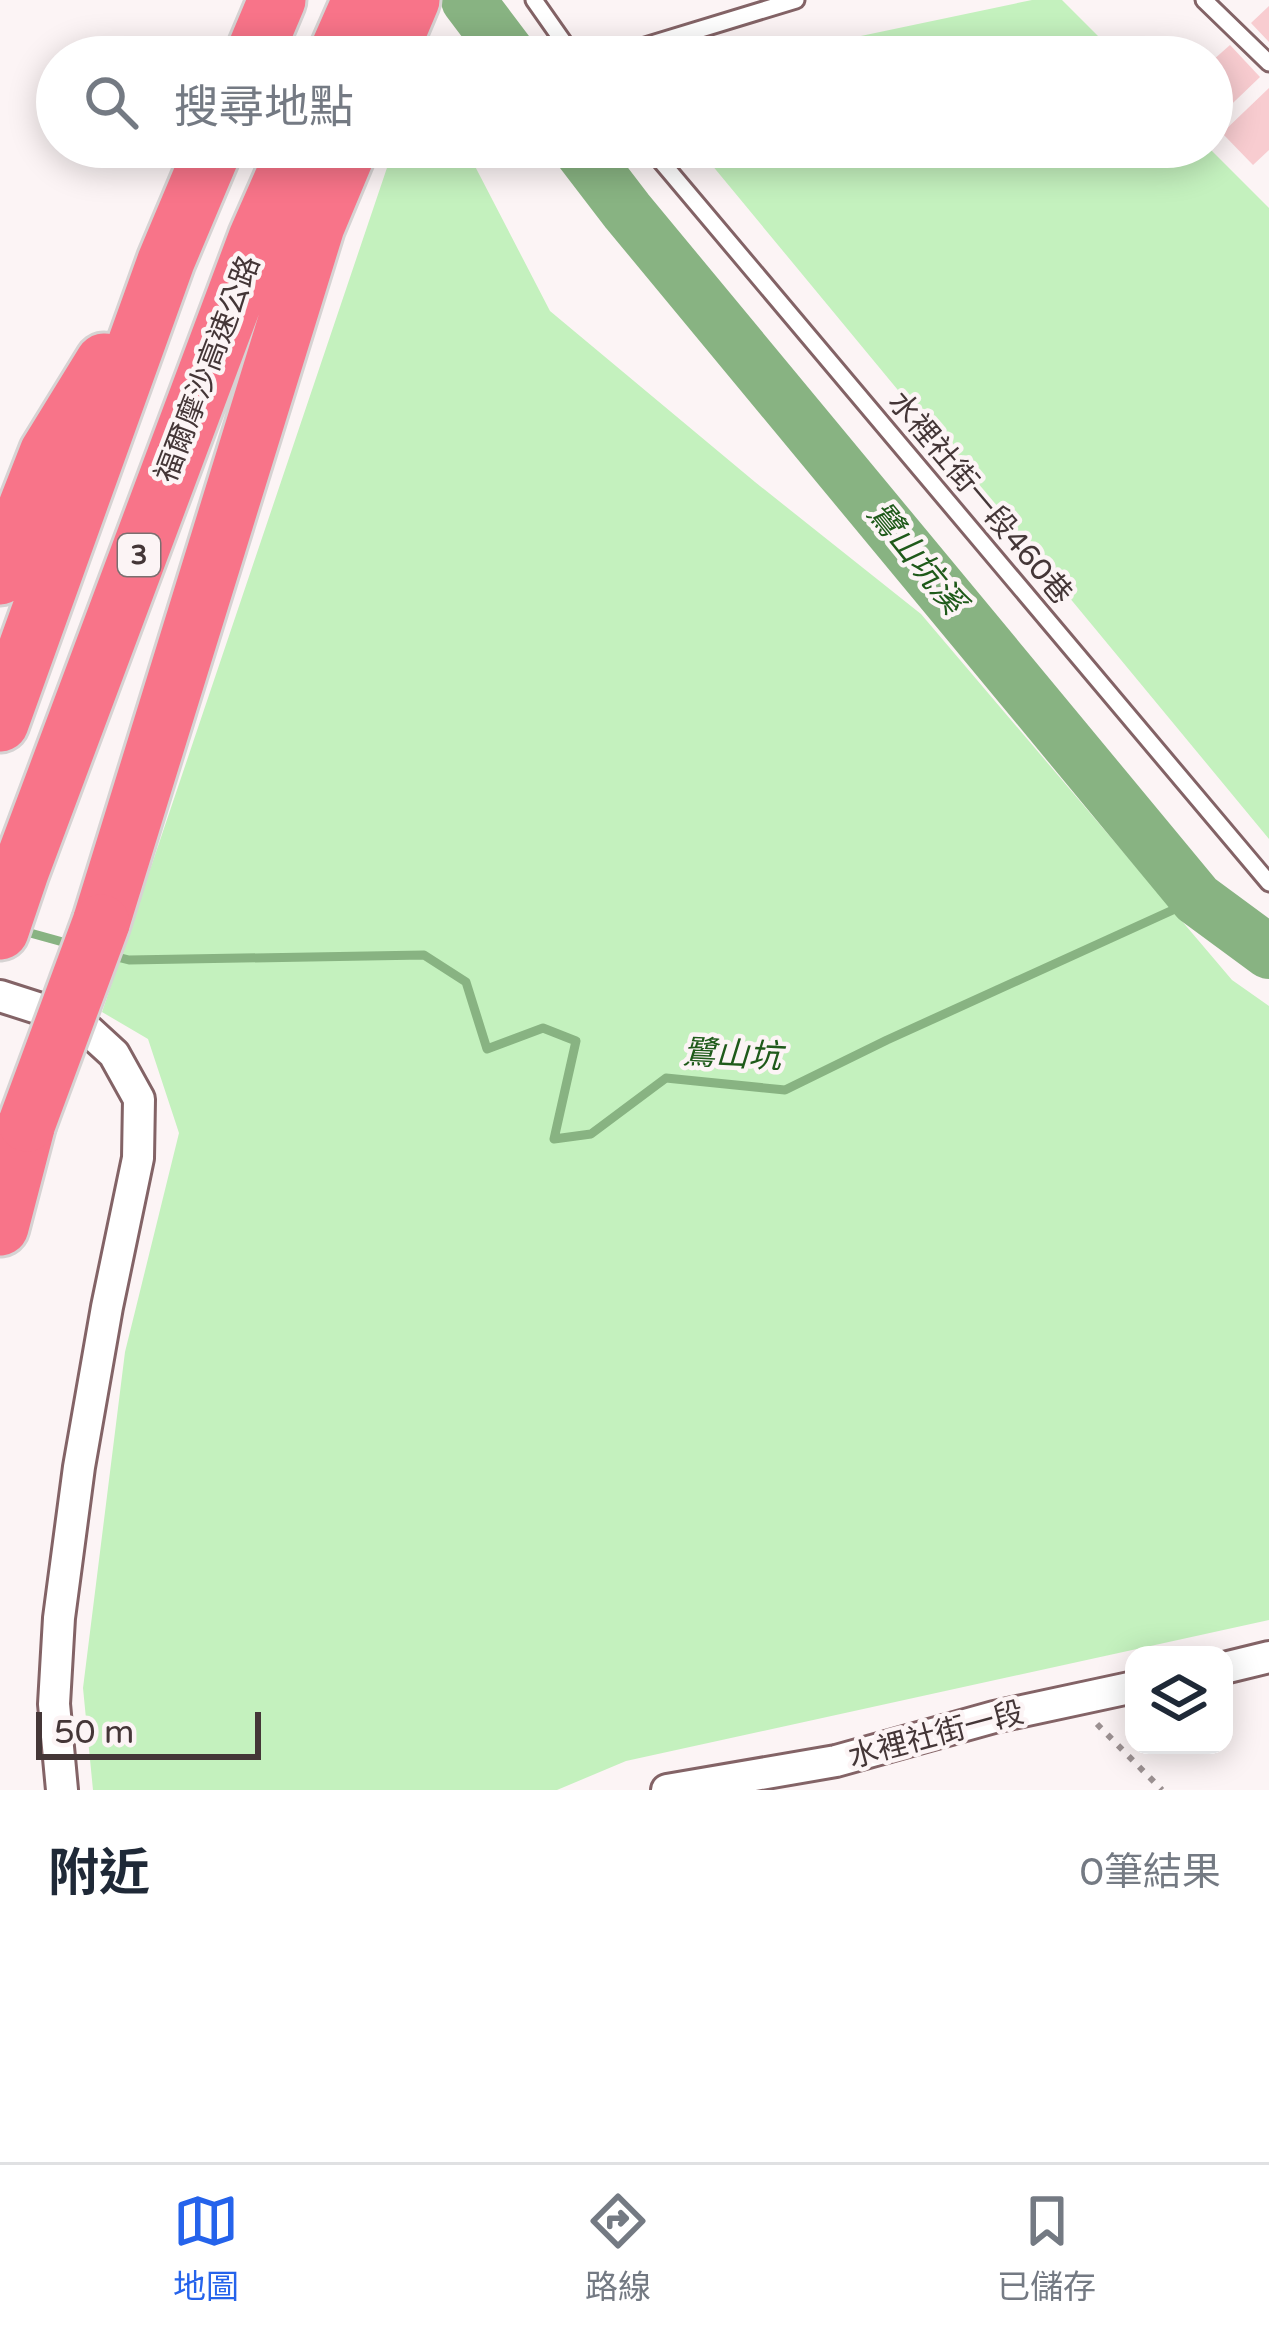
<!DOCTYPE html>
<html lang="zh-TW">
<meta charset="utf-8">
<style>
:root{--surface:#fff;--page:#f2f2f3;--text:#1f2937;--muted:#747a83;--line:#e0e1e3;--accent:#2563eb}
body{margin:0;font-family:"Varela Round","Noto Sans TC",sans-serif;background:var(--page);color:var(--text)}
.controls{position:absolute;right:36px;bottom:36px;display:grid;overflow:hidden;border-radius:24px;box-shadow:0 6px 30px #0003}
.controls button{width:108px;height:108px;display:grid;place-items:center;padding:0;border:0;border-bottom:3px solid var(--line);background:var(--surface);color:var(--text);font:60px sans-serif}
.scale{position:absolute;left:36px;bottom:30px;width:225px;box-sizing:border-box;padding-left:12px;border:6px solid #443637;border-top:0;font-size:33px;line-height:42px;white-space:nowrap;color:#443637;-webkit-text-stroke:9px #fcf4f5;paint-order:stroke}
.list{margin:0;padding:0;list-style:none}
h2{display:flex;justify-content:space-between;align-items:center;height:156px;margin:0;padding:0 48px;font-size:51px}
h2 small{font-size:39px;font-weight:400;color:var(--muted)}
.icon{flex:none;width:66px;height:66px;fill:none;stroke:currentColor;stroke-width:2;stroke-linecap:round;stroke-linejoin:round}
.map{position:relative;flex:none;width:1269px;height:1790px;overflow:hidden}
.search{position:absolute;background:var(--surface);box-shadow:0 6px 30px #0003;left:36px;right:36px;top:36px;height:132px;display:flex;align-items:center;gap:30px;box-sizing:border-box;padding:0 42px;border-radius:66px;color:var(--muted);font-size:45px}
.sheet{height:372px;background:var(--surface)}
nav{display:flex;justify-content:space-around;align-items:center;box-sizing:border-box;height:168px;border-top:3px solid var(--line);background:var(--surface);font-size:33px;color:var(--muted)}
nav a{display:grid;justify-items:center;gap:6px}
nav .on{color:var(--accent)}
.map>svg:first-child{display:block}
.green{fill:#c4f1be}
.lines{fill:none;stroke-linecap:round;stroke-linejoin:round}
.stream{stroke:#88b382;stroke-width:9}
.river{stroke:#88b382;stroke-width:54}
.building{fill:#f8ccd0}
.service-casing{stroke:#836366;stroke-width:21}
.minor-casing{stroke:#836366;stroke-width:36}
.motorway-casing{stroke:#d6d3d3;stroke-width:63}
.path{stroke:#9c9192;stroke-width:6;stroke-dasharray:6 9;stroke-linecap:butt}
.service{stroke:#fff;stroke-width:15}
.minor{stroke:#fff;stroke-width:30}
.motorway{stroke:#f87489;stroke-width:57}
.motorway-bridge-casing{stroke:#d6d3d3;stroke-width:63;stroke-linecap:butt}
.motorway-bridge{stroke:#f87489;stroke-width:57}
.labels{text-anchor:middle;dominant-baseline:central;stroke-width:9;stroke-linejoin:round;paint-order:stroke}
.shield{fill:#fcf4f5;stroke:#7b6f70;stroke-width:3}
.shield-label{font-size:27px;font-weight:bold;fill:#443637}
.street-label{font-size:30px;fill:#443637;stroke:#fcf4f5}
.water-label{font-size:33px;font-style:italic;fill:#1f5a1a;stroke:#fcf4f5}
</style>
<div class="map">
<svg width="1269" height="1790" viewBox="0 0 1269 1790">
<rect width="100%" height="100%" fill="#fcf4f5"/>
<path class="green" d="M1032 0H1062L1119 57H761Z
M394 147H465L550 311 755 482 921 614 1232 980 1269 1006V1620L626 1761 557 1790H93L83 1688 125 1352 179 1133 148 1039 102 1012Z
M697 147H1208L1269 208V839Z"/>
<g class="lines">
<path class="stream" d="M23 931 70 944
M109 955 129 960 424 955 466 982 487 1049 543 1028 576 1041 554 1139 591 1134 666 1078 785 1090 887 1040 1197 899"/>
<path class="river" d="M468 0 511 57
M578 147 627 211 1197 899 1269 952"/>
</g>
<path class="building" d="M1269 6V42L1251 23Z
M1230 45 1260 77 1212 123V61Z
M1269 88V150L1253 165 1222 133Z"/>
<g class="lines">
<defs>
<path id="service" d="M534 0 574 57
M1204 0 1269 63
M609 57 796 0
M649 147 1269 883"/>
<path id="minor" d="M0 996 78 1021 114 1054 139 1099 138 1158 107 1307 79 1467 59 1618 54 1704 62 1790
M1224 1668 1269 1657
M667 1790 836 1761 994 1717 1134 1687"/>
<path id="motorway" d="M253 57 277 0
M336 57 361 0
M387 57 411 0
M0 576 48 453 104 362
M0 723 166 261 214 147
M101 923 316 226 349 147
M0 931 20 872 257 238 297 147
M0 1227 27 1123"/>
</defs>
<use href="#service" class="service-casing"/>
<use href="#minor" class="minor-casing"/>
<use href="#motorway" class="motorway-casing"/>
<path class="path" d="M1097 1724 1162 1790"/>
<use href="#service" class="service"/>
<use href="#minor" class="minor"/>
<use href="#motorway" class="motorway"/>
<defs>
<path id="motorway-bridge" d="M27 1123 101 923"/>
</defs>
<use href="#motorway-bridge" class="motorway-bridge-casing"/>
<use href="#motorway-bridge" class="motorway-bridge"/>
</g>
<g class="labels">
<rect class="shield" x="118" y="534" width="42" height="42" rx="9"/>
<g class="shield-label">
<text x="139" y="555">3</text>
</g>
<g class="street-label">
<text transform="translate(208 369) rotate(-69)">福爾摩沙高速公路</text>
<text transform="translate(980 498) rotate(50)">水裡社街一段460巷</text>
<text transform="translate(936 1735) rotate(-15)">水裡社街一段</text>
</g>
<g class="water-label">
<text transform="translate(916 558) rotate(51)">鷺山坑溪</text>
<text transform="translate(732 1055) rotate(3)">鷺山坑</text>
</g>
</g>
</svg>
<div class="controls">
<button><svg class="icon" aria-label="layers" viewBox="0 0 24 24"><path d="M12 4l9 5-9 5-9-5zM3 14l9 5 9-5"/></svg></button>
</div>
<div class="scale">50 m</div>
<div class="search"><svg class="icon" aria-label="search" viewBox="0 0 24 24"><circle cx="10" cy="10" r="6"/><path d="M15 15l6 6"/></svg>搜尋地點</div>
</div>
<section class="sheet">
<h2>附近<small>0筆結果</small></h2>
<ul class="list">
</ul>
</section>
<nav>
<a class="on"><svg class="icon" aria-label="map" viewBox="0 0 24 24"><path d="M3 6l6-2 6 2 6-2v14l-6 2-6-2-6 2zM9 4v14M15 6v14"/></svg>地圖</a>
<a><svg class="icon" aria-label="directions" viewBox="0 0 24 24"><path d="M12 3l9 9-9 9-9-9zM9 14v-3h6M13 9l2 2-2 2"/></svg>路線</a>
<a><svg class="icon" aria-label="saved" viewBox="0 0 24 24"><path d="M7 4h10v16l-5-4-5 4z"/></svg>已儲存</a>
</nav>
